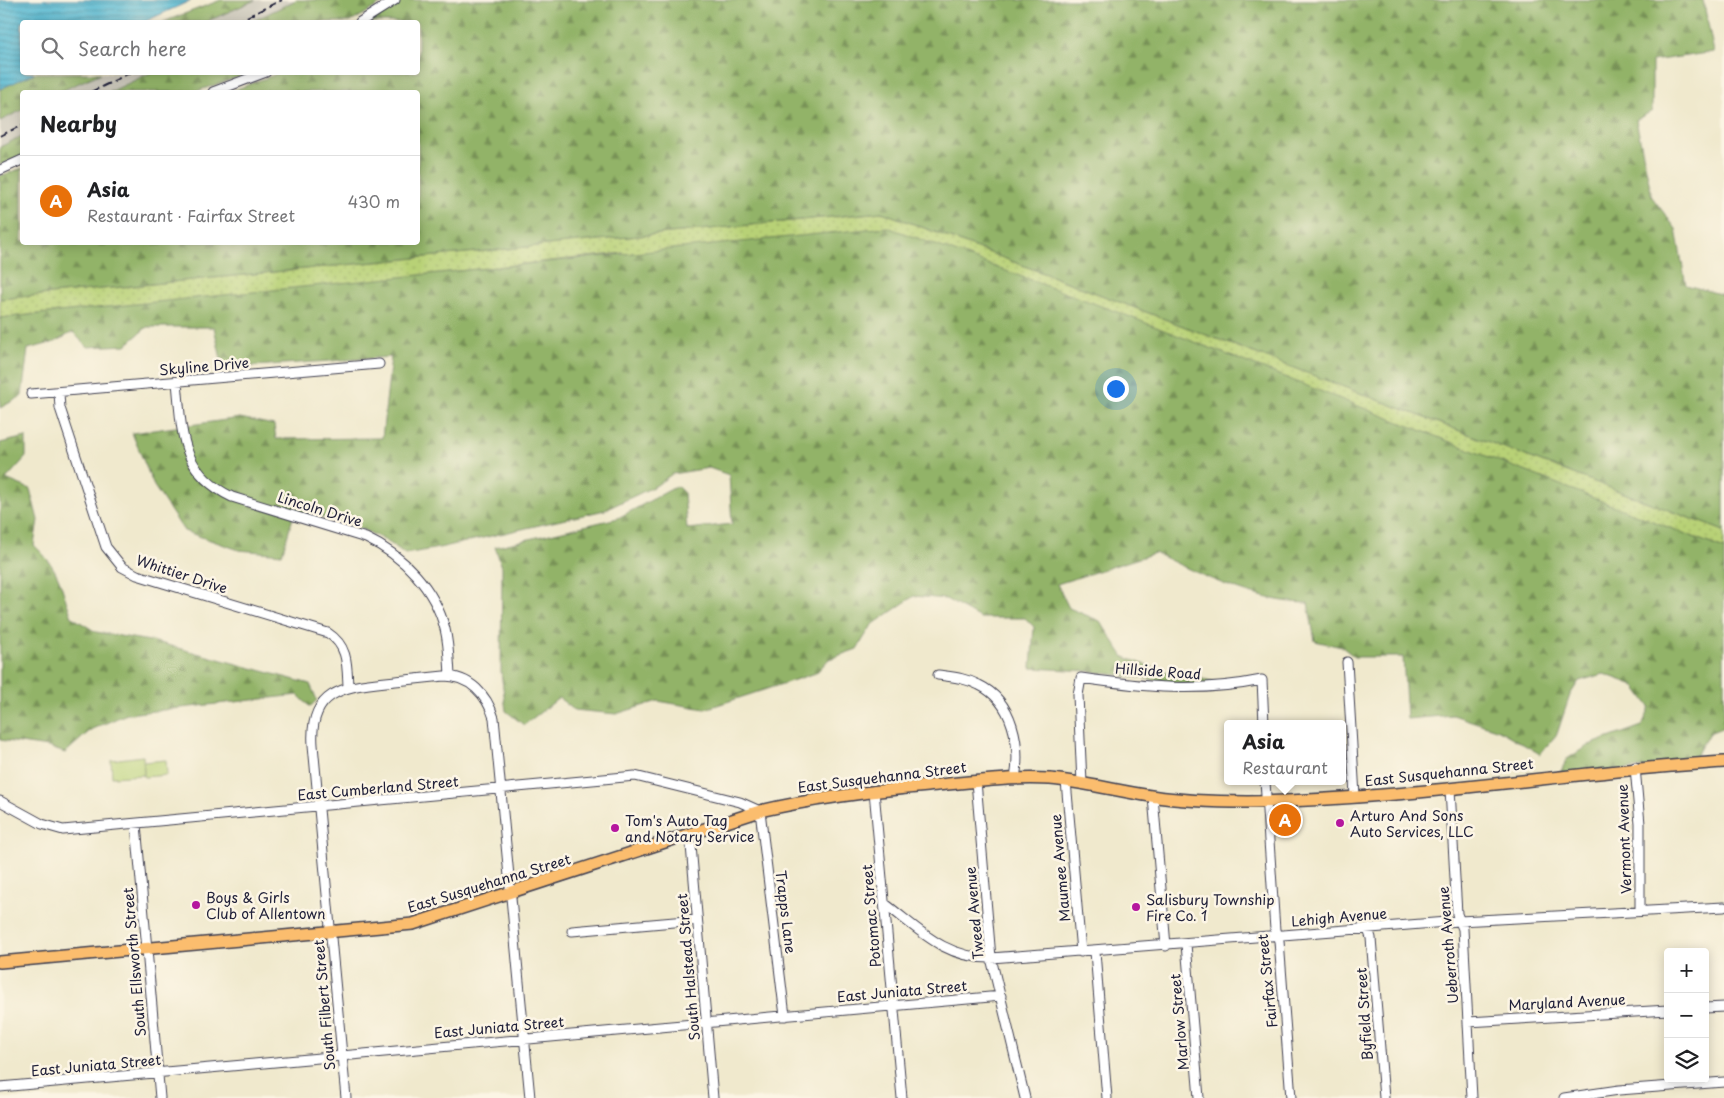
<!DOCTYPE html>
<meta charset="utf-8">
<style>
:root{--surface:#fff;--page:#f2f2f2;--text:#202124;--muted:#757577;--line:#e0e0e0;--accent:#b5179e}
body{margin:0;font-family:"Playpen Sans",sans-serif;background:var(--page);color:var(--text)}
.controls{position:absolute;right:15px;bottom:15px;display:grid;overflow:hidden;border-radius:5px;box-shadow:0 2px 12px #0003}
.controls button{width:45px;height:45px;display:grid;place-items:center;padding:0;border:0;border-bottom:1px solid var(--line);background:var(--surface);color:var(--text);font:25px sans-serif}
.you{position:absolute;left:1115px;top:388px;width:18px;height:18px;margin:-12px;border:4px solid #fff;border-radius:50%;background:#1a73e8;box-shadow:0 0 0 8px #1a73e833}
.badge{display:grid;place-items:center;width:32px;height:32px;border-radius:50%;background:var(--accent);color:#fff;font-size:16px;font-weight:700}
.pin{position:absolute;translate:-50% -50%;border:2px solid #fff;box-shadow:0 1px 5px #0006}
.popup{position:absolute;left:1224px;top:720px;width:122px;height:65px;box-sizing:border-box;display:grid;place-content:center;border-radius:5px;background:var(--surface);filter:drop-shadow(0 1px 4px #0005);font-size:16px;white-space:nowrap;color:var(--muted)}
.popup b{font-size:19px;color:var(--text)}
.popup::after{content:'';position:absolute;left:50%;top:100%;margin-left:-10px;border:10px solid transparent;border-top-color:var(--surface)}
.list{margin:0;padding:0;list-style:none}
h2{display:flex;justify-content:space-between;align-items:center;height:65px;margin:0;padding:0 20px;font-size:21px}
h2 small{font-size:16px;font-weight:400;color:var(--muted)}
.list li{display:grid;grid-template-columns:32px 1fr auto;gap:15px;align-items:center;box-sizing:border-box;height:90px;padding:0 20px;border-top:1px solid var(--line)}
.list b{display:block;font-size:19px;white-space:nowrap}
.list p{margin:0;font-size:16px;white-space:nowrap;color:var(--muted)}
.list em{font-size:16px;font-style:normal;color:var(--muted)}
.icon{flex:none;width:28px;height:28px;fill:none;stroke:currentColor;stroke-width:2;stroke-linecap:round;stroke-linejoin:round}
.map{position:relative;flex:none;width:1724px;height:1098px;overflow:hidden}
.search{position:absolute;background:var(--surface);box-shadow:0 2px 12px #0003;left:20px;top:20px;width:400px;height:55px;display:flex;align-items:center;gap:12px;box-sizing:border-box;padding:0 18px;border-radius:5px;color:var(--muted);font-size:19px}
.panel{position:absolute;background:var(--surface);box-shadow:0 2px 12px #0003;left:20px;top:90px;width:400px;height:155px;border-radius:5px}
.map>svg:first-child{display:block}
.railway{fill:#c8c4b8}
.grass{fill:url(#grass-dots);stroke:#6d7a58}
.forest{fill:url(#forest-firs);stroke:#5a6a51}
.park{fill:url(#park-tufts);stroke:#6d7a58}
.pitch{fill:#b8d176;stroke:#6d7a58}
.water{fill:url(#water-rules);stroke:#3a6c86}
.lines{fill:none;stroke-linecap:round;stroke-linejoin:round}
.minor-casing{stroke:#414051;stroke-width:11}
.major-casing{stroke:#414051;stroke-width:14}
.minor{stroke:#fff;stroke-width:9}
.major{stroke:#fbbd6e;stroke-width:11}
.rail{stroke:#22223b;stroke-width:2;stroke-dasharray:8 4;stroke-linecap:butt}
.poi-dot{fill:#b5179e;stroke:#fcf5e5;stroke-width:2}
.labels{text-anchor:middle;dominant-baseline:central;stroke-width:5;stroke-linejoin:round;paint-order:stroke}
.street-label{font-size:14px;fill:#22223b;stroke:#fcf5e5}
.poi-label{font-size:14px;fill:#22223b;stroke:#fcf5e5;text-anchor:start}
</style>
<div class="map">
<svg width="1724" height="1098" viewBox="0 0 1724 1098">
<defs>
<pattern id="grass-dots" width="8" height="8" patternUnits="userSpaceOnUse" patternTransform="scale(1.25)"><rect width="8" height="8" fill="#b8d176"/><path d="M2 2h.1M6 6h.1" fill="none" stroke="#9eb367" stroke-width="1.8" stroke-linecap="round"/></pattern>
<pattern id="forest-firs" width="22" height="20" patternUnits="userSpaceOnUse" patternTransform="scale(1.25)"><rect width="22" height="20" fill="#92b367"/><path d="M5 1l3.5 6h-7zM16 11l3.5 6h-7z" fill="#779156"/></pattern>
<pattern id="park-tufts" width="24" height="20" patternUnits="userSpaceOnUse" patternTransform="scale(1.25)"><rect width="24" height="20" fill="#b8d176"/><path d="M3 7l-1-3M5 7V3M7 7l1-3M15 17l-1-3M17 17v-4M19 17l1-3" fill="none" stroke="#9eb367"/></pattern>
<pattern id="water-rules" width="6" height="5" patternUnits="userSpaceOnUse" patternTransform="scale(1.25)"><rect width="6" height="5" fill="#53b7d1"/><path d="M0 2.5h6" fill="none" stroke="#4494ab"/></pattern>
</defs>
<rect width="100%" height="100%" fill="#fcf5e5"/>
<filter id="ink" filterUnits="userSpaceOnUse"><feTurbulence type="fractalNoise" baseFrequency=".02" numOctaves="2"/><feDisplacementMap in="SourceGraphic" scale="10" xChannelSelector="R" yChannelSelector="G"/><feConvolveMatrix kernelMatrix="1 2 1 2 8 2 1 2 1" color-interpolation-filters="sRGB"/></filter>
<filter id="wash" filterUnits="userSpaceOnUse"><feTurbulence type="fractalNoise" baseFrequency=".0096" numOctaves="4" result="noise"/><feDisplacementMap in="SourceGraphic" scale="20" xChannelSelector="R" yChannelSelector="G"/><feGaussianBlur stdDeviation="1.12" result="paint"/><feColorMatrix in="noise" values="0 0 0 0 0 0 0 0 0 0 0 0 0 0 0 0 0 1.4 0 .05"/><feComposite in="paint" operator="in"/></filter>
<g filter="url(#wash)">
<rect width="100%" height="100%" fill="#f0e9cd"/>
<path class="railway" d="M255 0H296L251 22H206Z
M101 73H150L110 92H59Z
M22 110V136L0 147V121Z"/>
<path class="grass" d="M882 212 1724 531V549L1376 414 623 253 331 285 0 318V299Z"/>
<path class="forest" d="M221 0H255L206 22H163Z
M296 0H387L351 22H251Z
M402 0H1703L1714 52 1652 61V111L1636 120 1652 197 1676 229 1686 285 1724 295V531L882 212 0 299V176L22 168V242H418V92H229L279 73 418 72V22H367Z
M35 73H101L59 92H22V110L0 121V89Z
M150 73H251L194 92H110Z
M22 136V156L0 165V147Z
M887 227 1128 316 1724 549V727L1709 733 1691 764 1559 775 1567 759 1589 745 1642 726 1650 707 1634 685 1604 674 1579 681 1570 695 1557 734 1540 754 1499 730 1453 715 1407 719 1403 657H1355L1342 647 1315 641 1308 603C1257 603 1201 575 1155 553L1057 584 1069 608 1100 621 1124 657 1163 671 1217 682 1194 685 1088 671 1031 668 1034 627 1025 618H980L946 599 914 596 872 625 857 649 829 659 816 673 705 709 658 701 616 714 574 710 559 698 524 725 506 711 501 672 502 567 495 547 618 518 677 486 684 493 687 529 732 524 729 475 709 468 672 474 657 485 605 510 439 548 405 554C373 528 334 520 295 511L282 554 239 550 184 531 154 486 132 433 240 418 274 425 276 439 382 438 391 357 223 368 214 327H147L126 345 87 347 73 332 55 342 28 349 22 396 0 408V318Z
M26 437V457L6 479 30 489 38 520 34 545C62 572 59 584 72 617L96 632 156 642 310 684 317 700 310 707 298 695 127 714 92 729 65 753 48 747 0 740V443Z"/>
<path class="park" d="M166 760 167 775 144 777 143 762Z"/>
<path class="pitch" d="M143 756 144 775 112 777 111 760Z"/>
<path class="water" d="M0 0H192L144 22H22V72L35 73 0 89Z"/>
</g>
<g filter="url(#ink)">
<g class="lines">
<defs>
<path id="minor" d="M360 22 395 0
M213 92 266 72
M0 170 22 160
M177 382C182 433 180 472 232 497L366 538C403 555 435 589 445 629 449 645 449 660 450 676
M59 393 60 408 106 547 122 567 137 575 328 633C348 646 347 664 348 687
M31 394 379 364
M1347 662 1355 796
M938 675C952 677 966 678 979 685 1013 701 1021 745 1015 779
M1635 767 1640 824V911
M976 781 991 958 1025 1098
M1066 781 1081 952
M1265 781 1275 930 1279 941 1291 1098
M1082 783 1078 695 1081 678C1144 687 1199 693 1262 680L1264 724
M1450 789 1457 914 1463 929 1472 1098
M874 791 902 1098
M1153 797 1166 946
M0 801 42 824 63 830 635 776 740 802 760 811 785 1016
M136 824 160 1098
M690 834 713 1098
M884 903C920 930 944 958 991 958L1459 921 1724 907
M1368 929 1371 938 1384 1098
M572 931 697 920
M1186 944 1199 1098
M1095 952 1107 1098
M1705 1008 1724 1007
M1468 1022 1668 1010
M0 1087 1001 996
M346 1098 313 745C309 692 343 686 386 682 405 680 425 678 444 676 470 676 487 695 494 718L530 1098
M1564 1098 1619 1090 1724 1082"/>
<path id="major" d="M0 962 413 924 760 811C816 798 871 791 928 786 969 782 1009 777 1050 779 1084 782 1117 791 1151 796 1183 801 1216 802 1248 802 1408 800 1565 772 1724 762"/>
</defs>
<use href="#minor" class="minor-casing"/>
<use href="#major" class="major-casing"/>
<use href="#minor" class="minor"/>
<use href="#major" class="major"/>
<path class="rail" d="M236 22 282 0
M91 92 132 72
M0 136 22 125"/>
</g>
</g>
<g class="poi-dot">
<circle cx="1340" cy="823" r="5"/>
<circle cx="615" cy="828" r="5"/>
<circle cx="196" cy="905" r="5"/>
<circle cx="1136" cy="907" r="5"/>
</g>
<g class="labels">
<g class="street-label">
<text transform="translate(204 366) rotate(-5)">Skyline Drive</text>
<text transform="translate(320 509) rotate(17)">Lincoln Drive</text>
<text transform="translate(182 574) rotate(18)">Whittier Drive</text>
<text transform="translate(1158 671) rotate(4)">Hillside Road</text>
<text transform="translate(1449 772) rotate(-6)">East Susquehanna Street</text>
<text transform="translate(882 777) rotate(-7)">East Susquehanna Street</text>
<text transform="translate(378 788) rotate(-5)">East Cumberland Street</text>
<text transform="translate(1624 839) rotate(-92)">Vermont Avenue</text>
<text transform="translate(1060 868) rotate(-95)">Maumee Avenue</text>
<text transform="translate(489 883) rotate(-17)">East Susquehanna Street</text>
<text transform="translate(786 912) rotate(83)">Trapps Lane</text>
<text transform="translate(974 913) rotate(-95)">Tweed Avenue</text>
<text transform="translate(871 916) rotate(-95)">Potomac Street</text>
<text transform="translate(1339 917) rotate(-5)">Lehigh Avenue</text>
<text transform="translate(1448 945) rotate(-95)">Ueberroth Avenue</text>
<text transform="translate(134 962) rotate(-95)">South Ellsworth Street</text>
<text transform="translate(688 967) rotate(-95)">South Halstead Street</text>
<text transform="translate(1267 981) rotate(-96)">Fairfax Street</text>
<text transform="translate(902 991) rotate(-5)">East Juniata Street</text>
<text transform="translate(1567 1002) rotate(-3)">Maryland Avenue</text>
<text transform="translate(324 1005) rotate(-95)">South Filbert Street</text>
<text transform="translate(1364 1014) rotate(-94)">Byfield Street</text>
<text transform="translate(1179 1022) rotate(-95)">Marlow Street</text>
<text transform="translate(499 1027) rotate(-5)">East Juniata Street</text>
<text transform="translate(96 1065) rotate(-5)">East Juniata Street</text>
</g>
<g class="poi-label">
<text x="1350" y="815">Arturo And Sons<tspan x="1350" dy="16">Auto Services, LLC</tspan></text>
<text x="625" y="820">Tom's Auto Tag<tspan x="625" dy="16">and Notary Service</tspan></text>
<text x="206" y="897">Boys &amp; Girls<tspan x="206" dy="16">Club of Allentown</tspan></text>
<text x="1146" y="899">Salisbury Township<tspan x="1146" dy="16">Fire Co. 1</tspan></text>
</g>
</g>
</svg>
<div class="controls">
<button>+</button>
<button>−</button>
<button><svg class="icon" aria-label="layers" viewBox="0 0 24 24"><path d="M12 4l9 5-9 5-9-5zM3 14l9 5 9-5"/></svg></button>
</div>
<div class="you"></div>
<div class="pin badge" style="left:1285px;top:820px;background:#e8710a">A</div>
<div class="popup"><b>Asia</b>Restaurant</div>
<div class="search"><svg class="icon" aria-label="search" viewBox="0 0 24 24"><circle cx="10" cy="10" r="6"/><path d="M15 15l6 6"/></svg>Search here</div>
<section class="panel">
<h2>Nearby<small></small></h2>
<ul class="list">
<li><span class="badge" style="background:#e8710a">A</span><div><b>Asia</b><p>Restaurant · Fairfax Street</p></div><em>430 m</em></li>
</ul>
</section>
</div>
